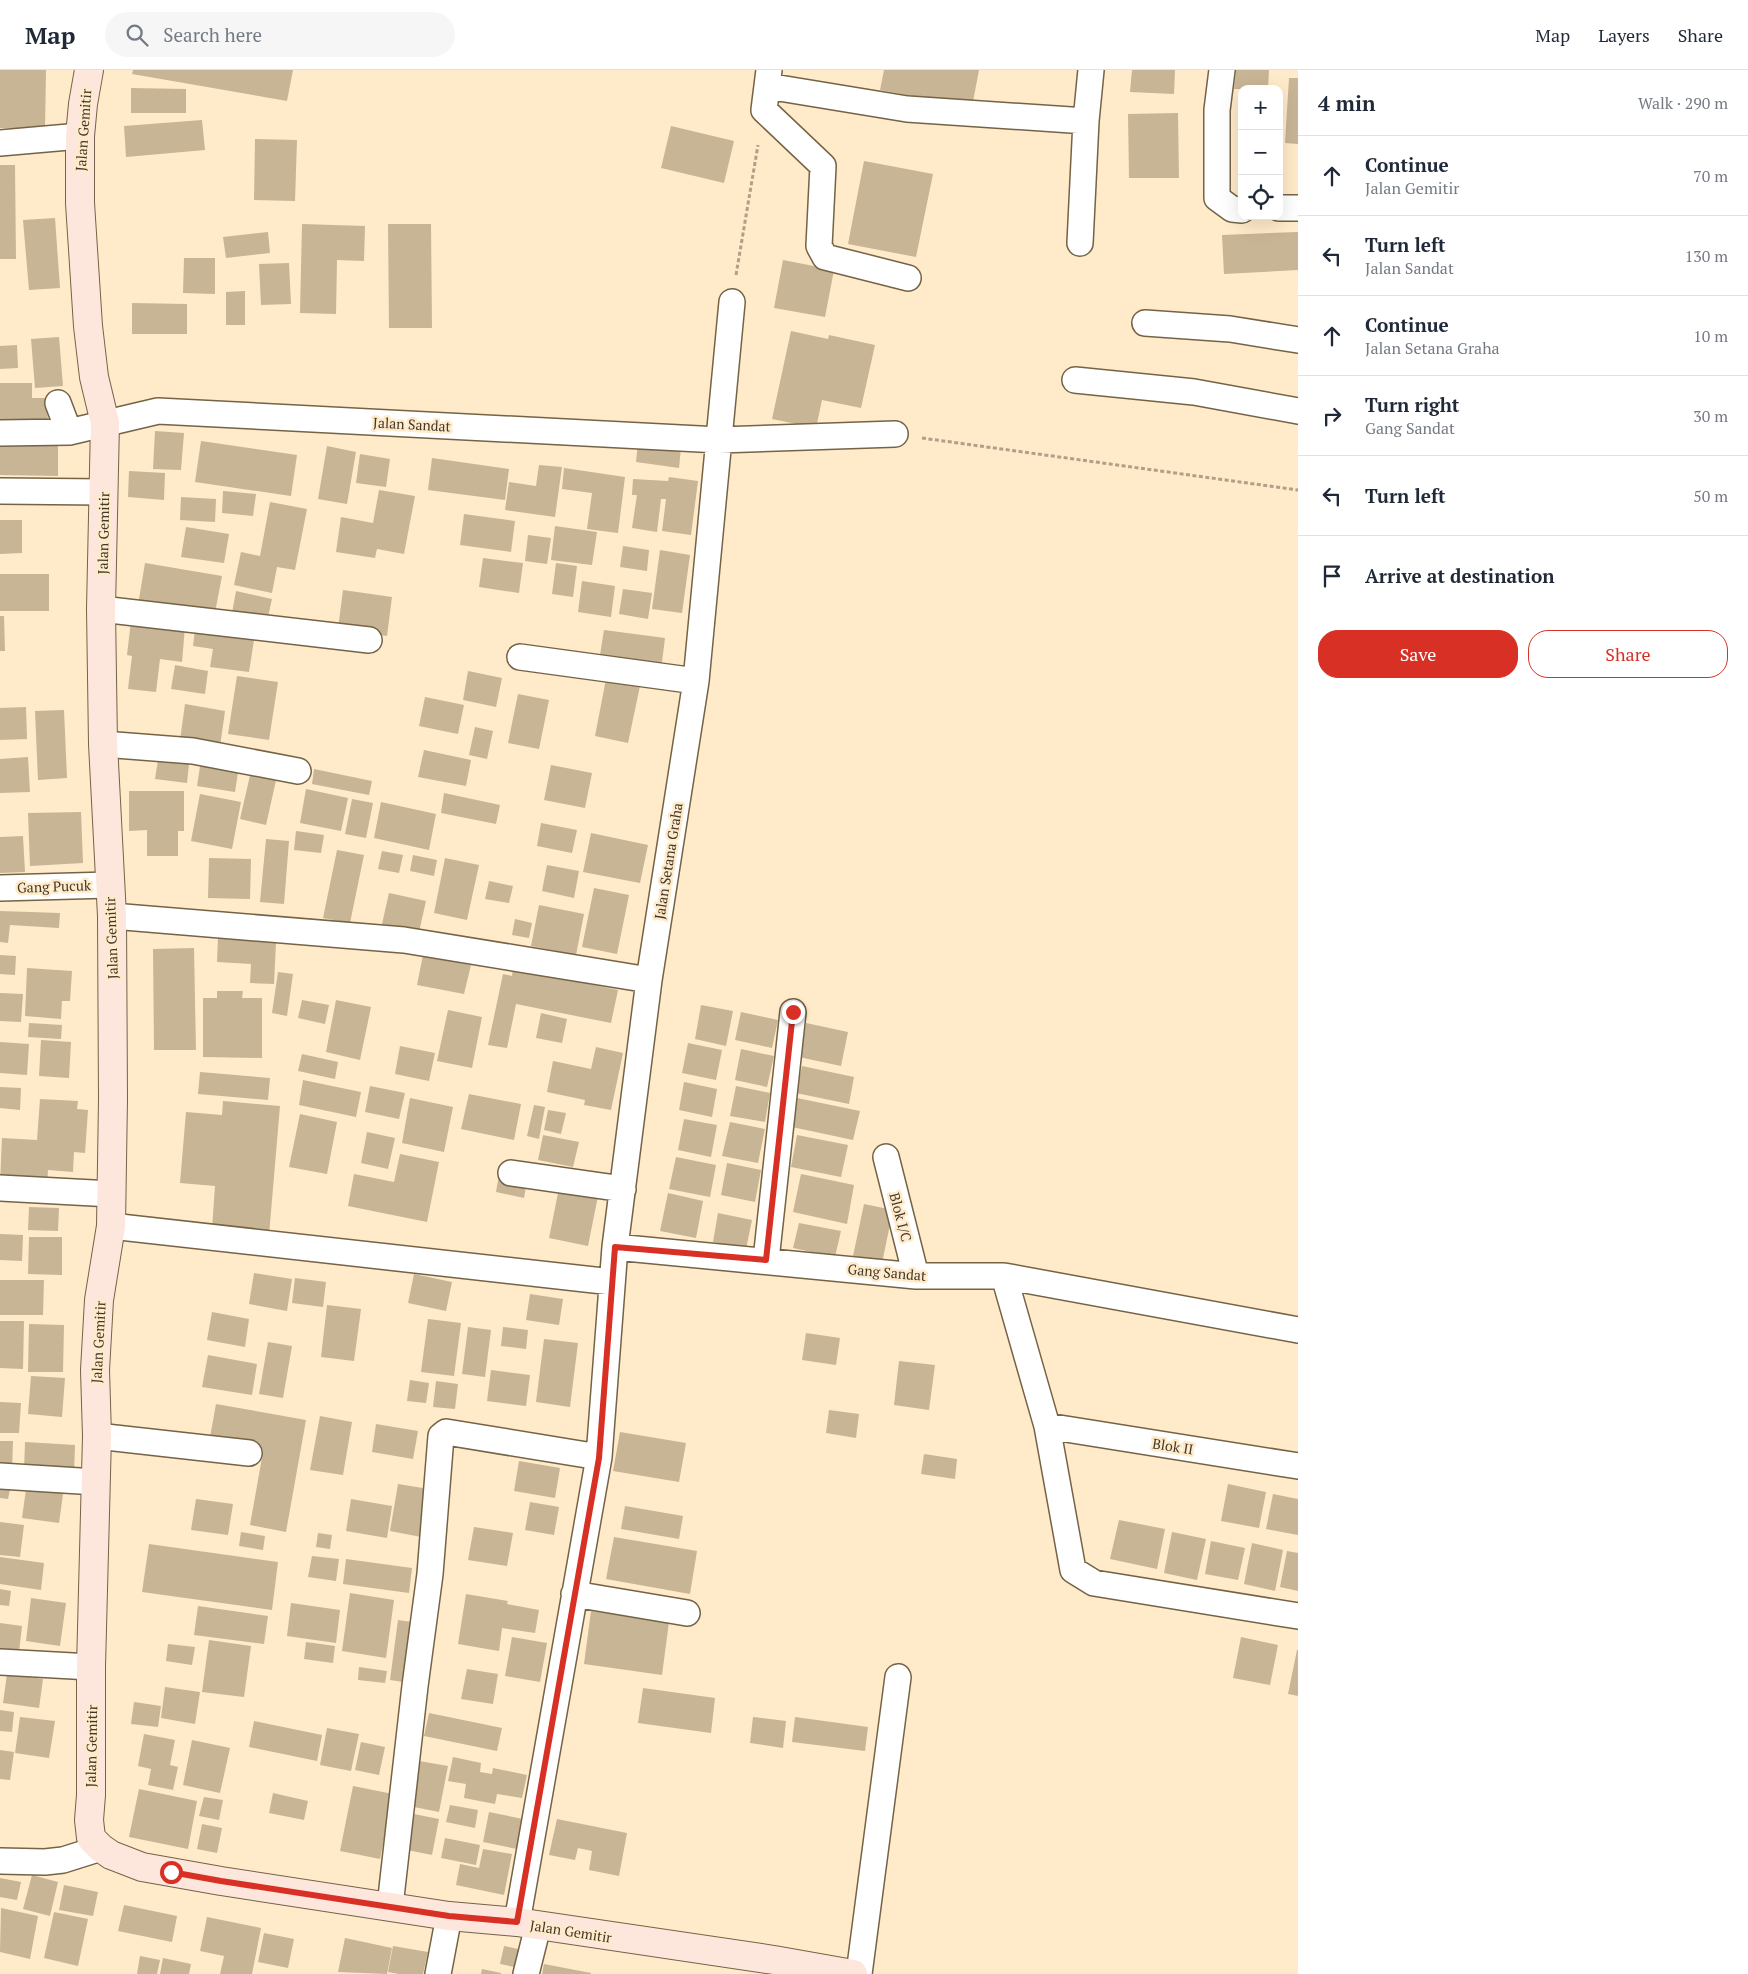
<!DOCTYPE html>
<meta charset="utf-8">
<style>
:root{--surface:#fff;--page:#f6f6f7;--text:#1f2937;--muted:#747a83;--line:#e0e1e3;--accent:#d93025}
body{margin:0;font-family:"PT Serif",serif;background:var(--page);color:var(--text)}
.controls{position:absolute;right:15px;top:15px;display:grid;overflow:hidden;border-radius:10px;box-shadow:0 5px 20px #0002}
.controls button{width:45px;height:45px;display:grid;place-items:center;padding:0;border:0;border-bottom:1px solid var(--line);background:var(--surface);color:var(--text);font:25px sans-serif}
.stop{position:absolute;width:15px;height:15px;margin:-11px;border:4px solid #d93025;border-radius:50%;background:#fff}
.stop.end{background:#d93025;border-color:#fff;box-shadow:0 1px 5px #0008}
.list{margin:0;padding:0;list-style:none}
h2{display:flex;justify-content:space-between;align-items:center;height:65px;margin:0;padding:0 20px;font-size:21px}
h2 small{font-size:16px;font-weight:400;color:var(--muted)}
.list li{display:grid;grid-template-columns:32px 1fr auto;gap:15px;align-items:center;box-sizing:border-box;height:80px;padding:0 20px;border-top:1px solid var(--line)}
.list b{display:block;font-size:19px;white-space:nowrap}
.list p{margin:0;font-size:16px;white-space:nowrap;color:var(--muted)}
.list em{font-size:16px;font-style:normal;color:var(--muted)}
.actions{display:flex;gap:10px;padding:15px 20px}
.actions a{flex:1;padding:11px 0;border:1px solid var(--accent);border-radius:20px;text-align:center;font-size:18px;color:var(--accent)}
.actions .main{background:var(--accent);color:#fff}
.icon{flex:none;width:28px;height:28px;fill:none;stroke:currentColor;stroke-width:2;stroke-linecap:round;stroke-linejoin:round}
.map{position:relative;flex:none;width:1298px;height:1904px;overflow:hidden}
header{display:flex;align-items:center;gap:30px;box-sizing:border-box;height:70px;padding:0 25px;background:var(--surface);border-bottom:1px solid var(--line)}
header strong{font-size:24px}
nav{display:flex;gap:28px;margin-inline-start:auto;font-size:18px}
.search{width:350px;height:45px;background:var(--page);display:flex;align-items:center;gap:12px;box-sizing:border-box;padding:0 18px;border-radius:28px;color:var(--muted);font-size:19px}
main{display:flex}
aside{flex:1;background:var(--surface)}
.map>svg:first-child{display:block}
.building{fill:#c8b595}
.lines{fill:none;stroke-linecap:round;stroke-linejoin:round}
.street-casing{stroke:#746346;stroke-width:28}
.secondary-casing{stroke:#746346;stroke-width:30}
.path{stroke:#b0a088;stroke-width:3;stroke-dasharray:4 2.5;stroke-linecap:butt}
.street{stroke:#fff;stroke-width:25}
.secondary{stroke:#fde6dc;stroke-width:28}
.route{stroke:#d93025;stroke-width:6}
.labels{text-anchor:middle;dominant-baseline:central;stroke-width:5;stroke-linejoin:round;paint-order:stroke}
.street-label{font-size:14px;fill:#41392c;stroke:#ffeac9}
</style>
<header>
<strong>Map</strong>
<div class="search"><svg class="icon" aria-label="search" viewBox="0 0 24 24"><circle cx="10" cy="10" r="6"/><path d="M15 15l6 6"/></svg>Search here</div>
<nav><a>Map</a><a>Layers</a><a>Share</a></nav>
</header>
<main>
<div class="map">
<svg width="1298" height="1904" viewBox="0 0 1298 1904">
<rect width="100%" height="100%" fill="#ffeac9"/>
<path class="building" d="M0 0H46L45 59 0 58Z
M133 0H293L287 31 132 4Z
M884 0H979L972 37 880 20Z
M1132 0H1175L1174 24 1130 22Z
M1236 0H1269L1268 19H1234Z
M1289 8H1298V74L1285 73Z
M131 18 186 19V43H131Z
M1178 43 1179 108H1129L1128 44Z
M202 50 205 80 126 87 124 56Z
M671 56 734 71 724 113 661 98Z
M255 69 297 70 295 131 254 130Z
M864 91 933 104 916 187 848 174Z
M0 95H15L16 189H0Z
M55 148 60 218 29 220 23 150Z
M302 154 365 156 364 191 337 190 336 244 300 243Z
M388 154H431L432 258H389Z
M268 162 270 183 226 188 223 167Z
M1298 162V200L1224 204 1222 165Z
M184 188H215V224L183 223Z
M783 190 834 200 825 247 774 238Z
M289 193 291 234 261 235 259 194Z
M245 221V255H226V222Z
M132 233 187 234V264H132Z
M791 261 828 269 829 265 875 275 861 338 822 330 816 358 772 349Z
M59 267 63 316 35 318 31 269Z
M17 275 18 298 0 299V276Z
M0 313H32V328H47L48 353 0 354Z
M155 361 184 363 181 400 153 399Z
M201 371 297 385 291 426 195 412Z
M638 372 681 378 679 398 636 392Z
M0 374H58V406L0 405Z
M327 376 356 382 347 434 318 429Z
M360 384 390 389 386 417 356 413Z
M432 388 509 399 505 430 428 420Z
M539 395 562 397 555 447 505 440 509 412 536 416Z
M564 398 625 407 618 463 587 459 592 423 562 419Z
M129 401 165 403 164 430 128 427Z
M669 407 698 411 691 465 662 461 666 429H661L657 462 632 458 637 425H632L633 409 668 411Z
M379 420 415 426 404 484 377 479 375 488 336 482 341 447 373 453Z
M223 421 256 424 253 446 222 443Z
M181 427 216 429 215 452 180 450Z
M270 432 307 439 295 500 277 497 272 523 234 515 241 482 260 486Z
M464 444 515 451 511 482 460 475Z
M0 450H22V483L0 484Z
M555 456 597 462 592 495 551 490Z
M186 457 229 464 224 493 181 487Z
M528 465 551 468 547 494 525 491Z
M623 476 649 480 647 501 620 497Z
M660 480 690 485 682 543 652 539Z
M483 488 523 493 519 523 479 517Z
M145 493 222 506 214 548 138 535Z
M556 493 577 496 573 527 552 524Z
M0 504H49V541H0Z
M582 511 615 516 611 547 578 542Z
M623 519 652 523 648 549 619 544Z
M343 520 392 527 387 566 338 559Z
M236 521 272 529 267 551 232 543Z
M0 546H4L5 581H0Z
M131 551 185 557 182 592 160 589 156 622 128 619 132 586 127 585Z
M195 560 222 563 221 566 254 570 249 602 210 597 213 579 193 576Z
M604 560 665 568 661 600 599 591Z
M175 595 208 601 205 624 171 619Z
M468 601 502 608 496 637 463 630Z
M237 606 278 612 269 670 228 664Z
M606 609 640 616 628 673 595 666Z
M518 624 549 630 539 679 508 673Z
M425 627 464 635 458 664 419 656Z
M185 634 225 641 220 677 180 670Z
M26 637 27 669 0 670V638Z
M64 640 67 708 38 710 35 641Z
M475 657 493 661 487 689 469 685Z
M424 680 471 690 466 716 418 707Z
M28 687 30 722 0 723V689Z
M158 690 189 694 187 713 155 709Z
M201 690 239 696 235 722 197 716Z
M551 695 592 703 585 738 544 730Z
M314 699 372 711 369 725 312 714Z
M251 701 277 706 266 755 240 749Z
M306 719 348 728 341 761 300 753Z
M129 721H184V761H178V786H147V760L129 761Z
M444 723 500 735 496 754 441 743Z
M200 724 241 732 232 779 191 771Z
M352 729 373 733 366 768 345 764Z
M381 732 436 744 429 780 374 768Z
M81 742 83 793 30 796 28 743Z
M541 753 577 760 572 783 537 776Z
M296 761 324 765 321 783 294 780Z
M591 763 648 775 640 813 583 802Z
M23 766 25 802 0 803V767Z
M266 769 289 771 284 834 260 832Z
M337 780 364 785 350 853 323 848Z
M382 781 403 785 399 803 378 799Z
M413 785 437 790 434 806 410 801Z
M209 788 251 789 250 829 208 828Z
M445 788 479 795 467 850 434 843Z
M547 795 579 801 574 828 542 821Z
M489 811 513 816 509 833 485 829Z
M594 818 629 825 617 884 582 877Z
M389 823 426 831 419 862 382 854Z
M539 835 584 844 576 885 531 876Z
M0 841 60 843 59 858 10 855 8 873 0 872Z
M515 849 532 853 529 868 512 865Z
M218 868 276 872 274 914 250 913 251 894 217 892Z
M194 878 196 980H154L153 879Z
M0 885 16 886 15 905 0 904Z
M423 885 471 895 464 924 417 915Z
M27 898 72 901 70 931H62L61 949 25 946Z
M513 898 618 920 611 953 516 934 507 978 488 975 503 904 512 906Z
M278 902 293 904 287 946 272 943Z
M217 921H243L242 928H262V988L203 987V928H217Z
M0 923 23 924 21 952 0 951Z
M302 930 329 935 325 954 298 948Z
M336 930 371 937 360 990 326 982Z
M701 935 733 941 726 976 695 969Z
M448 940 482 947 472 998 437 991Z
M741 942 778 950 772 978 735 970Z
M541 943 567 949 562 973 536 968Z
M29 953 62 955 61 969 28 967Z
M806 953 848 962 841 996 799 987Z
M41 970 71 972 69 1008 39 1006Z
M0 972 29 974 27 1005 0 1003Z
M688 973 722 980 716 1010 682 1003Z
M400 976 435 983 429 1011 395 1004Z
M596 977 623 983 611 1040 584 1035 585 1030 547 1022 553 991 591 999Z
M741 979 774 986 767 1017 735 1010Z
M302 984 338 992 335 1009 298 1001Z
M802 996 854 1007 849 1034 796 1023Z
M200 1002 270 1008 268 1030 198 1024Z
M303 1010 361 1022 356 1047 299 1035Z
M684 1012 717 1019 712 1047 679 1040Z
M370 1016 405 1023 399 1049 365 1042Z
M736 1016 770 1023 765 1052 730 1046Z
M0 1017 21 1018 20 1040 0 1038Z
M469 1024 521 1034 514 1070 461 1059Z
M410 1028 453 1037 444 1082 402 1073Z
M797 1028 860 1041 853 1070 792 1057Z
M40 1029 78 1031 77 1039 88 1040 85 1083 74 1082 73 1102 48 1100 47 1116 0 1113 2 1068 37 1070Z
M223 1031 280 1036 269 1165 212 1159 215 1116 180 1113 186 1042 222 1045Z
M534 1035 545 1037 539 1069 527 1066Z
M548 1040 566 1043 561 1064 544 1060Z
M300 1044 337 1052 327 1104 289 1097Z
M684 1049 717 1055 711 1087 678 1080Z
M730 1052 765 1059 758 1093 722 1086Z
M367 1062 395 1068 388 1099 361 1093Z
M543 1065 579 1072 573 1097 538 1090Z
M797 1065 848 1075 841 1107 791 1097Z
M400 1084 439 1092 427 1152 348 1136 354 1104 394 1112Z
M676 1087 716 1095 710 1127 669 1119Z
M727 1093 761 1100 755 1132 721 1125Z
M801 1104 854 1115 847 1154 793 1142Z
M499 1105 527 1111 524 1128 496 1122Z
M559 1118 598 1126 588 1176 549 1168Z
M668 1123 703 1131 696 1168 660 1161Z
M864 1134 893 1140 882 1193 853 1186Z
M29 1137 59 1138 58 1161 28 1160Z
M718 1143 752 1150 746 1179 713 1172Z
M799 1153 841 1161 835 1187 793 1178Z
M0 1164 23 1165 22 1191 0 1190Z
M29 1167H62V1205L28 1204Z
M254 1203 292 1209 287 1241 249 1234Z
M414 1204 452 1212 446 1241 408 1233Z
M295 1208 326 1212 323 1237 292 1233Z
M0 1210H44L43 1245H0Z
M530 1224 563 1229 559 1255 526 1250Z
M327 1235 361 1239 354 1291 321 1287Z
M212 1242 249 1249 245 1277 207 1270Z
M428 1249 461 1253 454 1306 421 1302Z
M0 1251H24L23 1299 0 1298Z
M29 1254 64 1255 63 1302H28Z
M468 1257 491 1260 485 1307 462 1304Z
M503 1257 528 1260 526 1279 501 1276Z
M806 1263 840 1268 836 1295 802 1290Z
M544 1269 578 1273 570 1337 536 1332Z
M268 1272 292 1276 283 1328 259 1324Z
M208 1285 257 1294 252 1325 202 1317Z
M899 1291 935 1295 929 1340 894 1335Z
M491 1300 530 1305 526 1336 487 1331Z
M31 1306 65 1308 62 1347 28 1344Z
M410 1310 429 1313 426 1333 407 1331Z
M436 1311 458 1314 455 1339 433 1337Z
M0 1332 21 1333 19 1363H0Z
M216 1334 306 1350 286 1462 250 1455 263 1382 209 1373Z
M829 1340 859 1344 856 1368 826 1363Z
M320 1346 352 1352 343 1405 310 1400Z
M376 1354 418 1361 413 1389 372 1382Z
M620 1362 686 1373 679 1412 613 1401Z
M0 1371H13L12 1400H0Z
M25 1372 75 1375 74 1404 24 1402Z
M924 1384 957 1389 955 1409 921 1404Z
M519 1391 560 1398 555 1428 514 1421Z
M27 1412 64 1417 59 1453 22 1448Z
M0 1414 11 1415 8 1429 0 1428Z
M398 1414 429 1419 421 1467 390 1461Z
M1228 1414 1266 1422 1259 1458 1221 1451Z
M1273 1424 1298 1429V1465L1266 1459Z
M196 1429 233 1434 228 1465 191 1460Z
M351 1429 392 1436 387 1468 346 1461Z
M530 1432 559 1437 554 1465 525 1460Z
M625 1436 683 1446 679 1469 621 1459Z
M1119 1450 1165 1459 1157 1499 1110 1489Z
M0 1452 24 1455 20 1487 0 1485Z
M474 1457 513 1463 507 1496 468 1490Z
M241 1462 265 1466 263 1480 239 1476Z
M1172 1462 1206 1469 1197 1510 1164 1503Z
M318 1463 332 1465 330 1479 316 1477Z
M614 1467 697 1481 690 1524 606 1509Z
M1211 1471 1245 1478 1238 1510 1205 1504Z
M1252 1473 1283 1480 1275 1521 1244 1514Z
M149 1474 278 1492 272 1540 142 1522Z
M1287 1481 1298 1483V1521L1280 1517Z
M312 1486 339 1489 336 1511 308 1507Z
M0 1487 44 1493 41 1520 0 1514Z
M346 1489 412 1498 409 1523 343 1514Z
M0 1519 11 1521 9 1536 0 1535Z
M350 1523 394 1530 386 1588 342 1581Z
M466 1524 508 1531 507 1534 539 1540 535 1563 502 1558 499 1581 458 1574Z
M31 1528 66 1533 60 1576 26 1571Z
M291 1533 340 1540 336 1573 287 1566Z
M198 1536 268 1546 264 1574 194 1565Z
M591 1541 669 1552 662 1605 584 1594Z
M398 1550 418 1553 410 1613 390 1610Z
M0 1553 22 1556 19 1582 0 1579Z
M512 1567 547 1573 540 1612 505 1606Z
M1241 1567 1278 1575 1270 1615 1233 1608Z
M209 1570 251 1576 244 1627 202 1622Z
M306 1572 335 1576 333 1593 304 1589Z
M168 1574 195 1577 192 1595 166 1591Z
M1297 1580H1298V1626L1288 1624Z
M359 1597 387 1601 385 1613 358 1610Z
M467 1599 498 1604 493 1634 461 1629Z
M7 1604 43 1609 39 1638 3 1633Z
M165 1617 200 1622 195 1654 161 1648Z
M643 1618 715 1628 711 1663 638 1653Z
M134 1632 161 1636 158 1657 131 1654Z
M0 1640 14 1642 12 1662 0 1661Z
M429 1643 502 1658 497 1681 424 1666Z
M20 1647 55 1651 49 1688 15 1683Z
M753 1647 786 1651 783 1678 750 1673Z
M795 1647 868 1657 865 1681 792 1672Z
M254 1651 322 1665 317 1691 249 1677Z
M327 1658 359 1664 351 1701 320 1695Z
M144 1664 175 1670 170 1695 178 1697 173 1720 148 1715 151 1699 138 1696Z
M192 1670 230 1678 220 1723 183 1715Z
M361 1672 385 1677 379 1705 355 1700Z
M0 1680 14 1682 10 1710 0 1709Z
M453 1687 481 1693 480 1702 492 1704 493 1698 527 1705 522 1728 497 1724 495 1734 464 1728 466 1714 448 1711Z
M419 1691 448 1696 439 1742 409 1736Z
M353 1716 393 1724 380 1789 340 1781Z
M139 1719 197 1731 188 1779 129 1767Z
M273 1723 308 1731 304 1750 269 1743Z
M204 1727 223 1730 219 1750 199 1746Z
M450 1735 478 1740 475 1758 446 1752Z
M489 1742 523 1749 517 1779 483 1772Z
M414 1744 439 1749 432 1785 407 1780Z
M557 1749 627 1763 619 1806 589 1800 592 1781 578 1778 575 1790 549 1785Z
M202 1754 222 1758 217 1783 197 1779Z
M445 1768 480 1775 476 1795 441 1788Z
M483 1779 512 1784 504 1825 456 1815 460 1794 479 1798Z
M32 1805 58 1812 50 1846 23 1839Z
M0 1808 21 1812 17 1830 0 1827Z
M64 1815 98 1822 93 1846 59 1840Z
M124 1835 177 1846 172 1872 118 1861Z
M1 1838 38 1846 30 1889 0 1882Z
M54 1842 88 1849 78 1896 44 1888Z
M207 1847 261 1858 252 1904H220L224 1886 200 1881Z
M264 1863 294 1869 288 1898 258 1892Z
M345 1868 392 1878 387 1904 338 1902Z
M393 1876 428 1882 423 1904H399L388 1902Z
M504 1876 523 1880 519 1898 500 1894Z
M140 1886 160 1890 157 1904H137Z
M163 1888 191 1894 189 1904H160Z
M544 1894 591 1903V1904H542Z
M482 1899 501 1903V1904H481Z"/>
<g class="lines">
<defs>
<path id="street" d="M769 0 764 40 823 96 819 176 825 187 908 208
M1222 0 1217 40V128L1232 139 1242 140
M767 16 907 39 1086 51
M0 73 80 66
M1279 138H1298
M1080 173 1086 51 1091 0
M1145 253 1230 259 1298 270
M1075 310 1194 322 1298 341
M58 333 69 362
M0 363 69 362 158 341 719 370 895 364
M0 421 104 422
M101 539 369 570
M520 587 696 611
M103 674 193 681 298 701
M0 818 109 815
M112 846 404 870 649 910
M886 1087 916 1206
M511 1103 623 1119
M0 1118 112 1124
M111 1156 612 1212
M615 1177 916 1206H1004L1047 1356 1073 1500 1094 1513 1298 1546
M766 1190 793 942
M1004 1206 1298 1260
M1047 1356 1298 1396
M97 1366 249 1383
M0 1406 96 1412
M574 1524 687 1543
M0 1592 91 1597
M0 1791 45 1792 63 1790 101 1778
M390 1836 415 1616 430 1504 441 1366 446 1362 599 1387
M517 1852 599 1387 615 1177 649 910 696 611 732 232
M438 1904 449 1846
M526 1904 538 1856
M859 1904 898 1607"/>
<path id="secondary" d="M89 0 83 34 80 66V133L88 256 94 307 105 353 101 539 103 674 112 846 113 1029 111 1156 99 1230 95 1300 97 1366 91 1597V1725L89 1750 91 1768 101 1778 111 1785 142 1797 221 1811 449 1846 517 1852 774 1890 853 1904"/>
</defs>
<use href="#street" class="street-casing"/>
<use href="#secondary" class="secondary-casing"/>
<path class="path" d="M736 205 758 75
M922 368 1298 420"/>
<use href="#street" class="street"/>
<use href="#secondary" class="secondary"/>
</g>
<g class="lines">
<path class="route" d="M171 1802 221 1811 449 1846 517 1852 599 1388 615 1177 766 1190 793 942"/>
</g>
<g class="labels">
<g class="street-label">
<text transform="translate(83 60) rotate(-86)">Jalan Gemitir</text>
<text transform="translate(412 354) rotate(3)">Jalan Sandat</text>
<text transform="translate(103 463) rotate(-89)">Jalan Gemitir</text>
<text transform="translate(668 791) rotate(-81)">Jalan Setana Graha</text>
<text transform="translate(54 816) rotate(-2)">Gang Pucuk</text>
<text transform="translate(111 868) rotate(-92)">Jalan Gemitir</text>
<text transform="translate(901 1147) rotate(75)">Blok I/C</text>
<text transform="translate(887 1202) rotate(5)">Gang Sandat</text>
<text transform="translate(98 1272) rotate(-87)">Jalan Gemitir</text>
<text transform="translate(1173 1376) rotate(9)">Blok II</text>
<text transform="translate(91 1676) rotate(-89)">Jalan Gemitir</text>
<text transform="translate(571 1861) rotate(9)">Jalan Gemitir</text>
</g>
</g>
</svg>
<div class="controls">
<button>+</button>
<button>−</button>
<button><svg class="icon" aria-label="locate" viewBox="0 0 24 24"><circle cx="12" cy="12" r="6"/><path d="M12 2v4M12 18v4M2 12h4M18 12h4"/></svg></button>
</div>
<div class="stop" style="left:171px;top:1802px"></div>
<div class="stop end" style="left:793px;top:942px"></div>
</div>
<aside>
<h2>4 min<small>Walk · 290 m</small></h2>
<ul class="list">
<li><svg class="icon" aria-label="ahead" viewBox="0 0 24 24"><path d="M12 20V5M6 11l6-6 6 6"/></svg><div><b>Continue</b><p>Jalan Gemitir</p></div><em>70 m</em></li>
<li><svg class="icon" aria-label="left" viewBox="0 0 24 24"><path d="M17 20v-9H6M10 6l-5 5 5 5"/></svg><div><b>Turn left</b><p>Jalan Sandat</p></div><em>130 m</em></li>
<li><svg class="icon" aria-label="ahead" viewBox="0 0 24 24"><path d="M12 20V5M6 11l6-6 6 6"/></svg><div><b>Continue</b><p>Jalan Setana Graha</p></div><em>10 m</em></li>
<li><svg class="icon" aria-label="right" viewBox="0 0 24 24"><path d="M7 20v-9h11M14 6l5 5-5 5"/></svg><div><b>Turn right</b><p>Gang Sandat</p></div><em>30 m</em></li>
<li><svg class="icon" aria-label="left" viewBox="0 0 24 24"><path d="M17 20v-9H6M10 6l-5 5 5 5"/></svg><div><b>Turn left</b></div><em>50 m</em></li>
<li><svg class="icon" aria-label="arrive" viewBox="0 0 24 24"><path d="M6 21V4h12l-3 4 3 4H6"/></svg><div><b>Arrive at destination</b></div></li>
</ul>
<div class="actions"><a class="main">Save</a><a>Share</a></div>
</aside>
</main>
